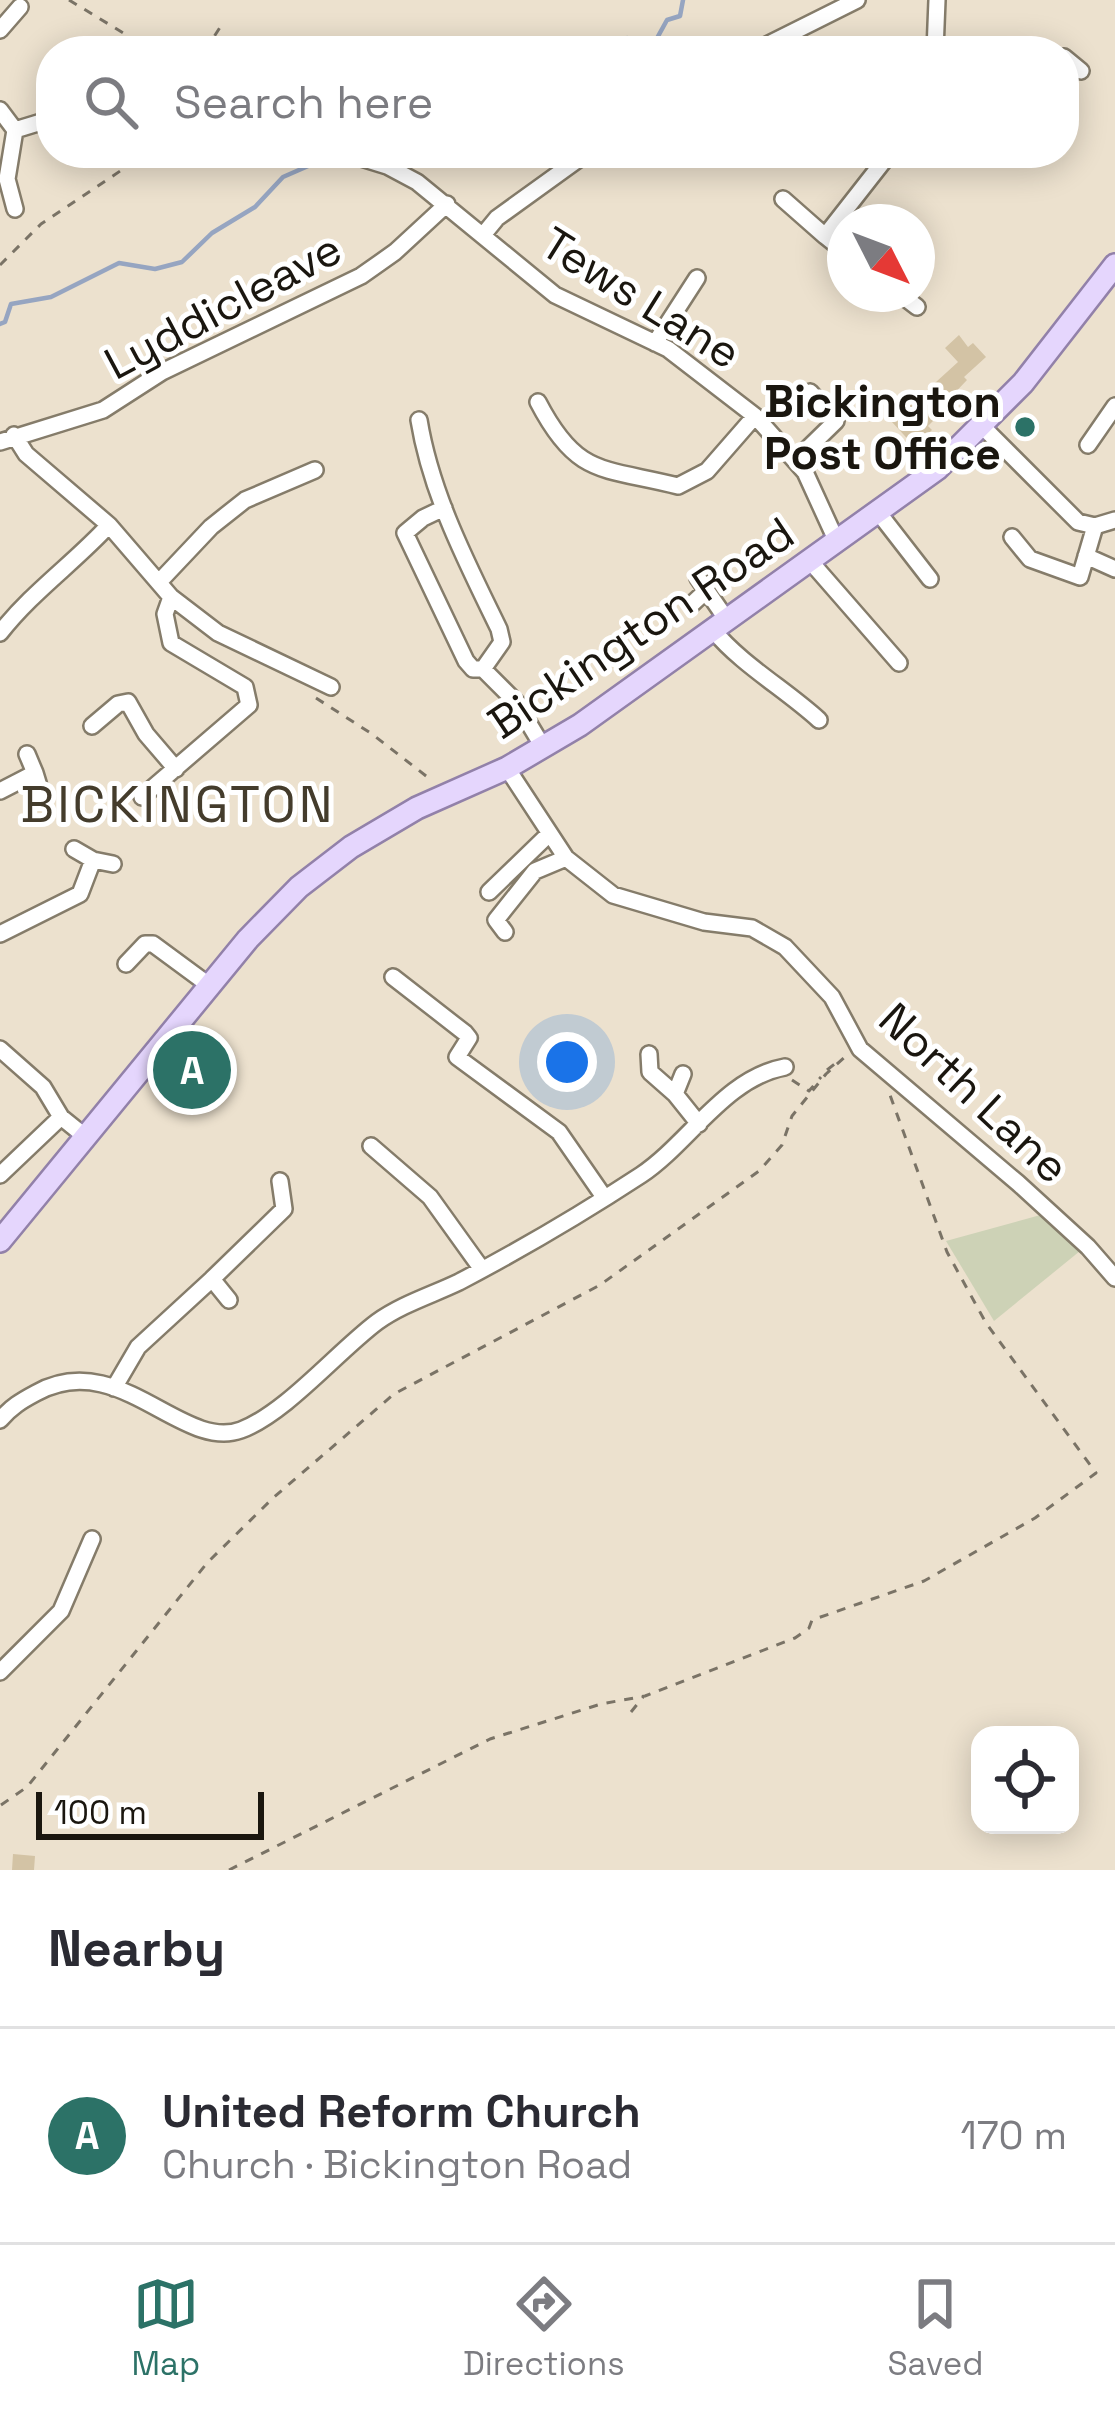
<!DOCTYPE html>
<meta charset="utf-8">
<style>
:root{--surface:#fff;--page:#f2f2f3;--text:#2b2b33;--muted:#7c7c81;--line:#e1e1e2;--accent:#2c7267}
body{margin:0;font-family:"Space Grotesk",sans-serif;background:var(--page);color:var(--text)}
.controls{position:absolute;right:36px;bottom:36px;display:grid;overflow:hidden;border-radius:24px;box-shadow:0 6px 30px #0003}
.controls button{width:108px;height:108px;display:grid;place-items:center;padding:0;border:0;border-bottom:3px solid var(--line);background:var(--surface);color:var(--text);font:60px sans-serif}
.compass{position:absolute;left:827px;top:204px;width:108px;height:108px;border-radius:50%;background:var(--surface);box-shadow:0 6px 30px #0003;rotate:132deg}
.scale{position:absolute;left:36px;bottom:30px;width:228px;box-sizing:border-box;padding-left:12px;border:6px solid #1a160f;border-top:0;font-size:33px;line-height:42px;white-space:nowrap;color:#1a160f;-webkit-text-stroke:9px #fff;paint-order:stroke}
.you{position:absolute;left:567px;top:1062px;width:42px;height:42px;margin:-30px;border:9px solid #fff;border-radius:50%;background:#1a73e8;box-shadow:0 0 0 18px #1a73e833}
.badge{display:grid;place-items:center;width:78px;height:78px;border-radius:50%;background:var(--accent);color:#fff;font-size:39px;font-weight:700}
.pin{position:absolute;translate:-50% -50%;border:6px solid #fff;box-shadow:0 3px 12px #0006}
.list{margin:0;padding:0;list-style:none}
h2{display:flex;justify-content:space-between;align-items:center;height:156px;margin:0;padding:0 48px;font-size:51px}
h2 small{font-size:39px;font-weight:400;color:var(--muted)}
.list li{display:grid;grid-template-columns:78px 1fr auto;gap:36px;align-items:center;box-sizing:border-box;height:216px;padding:0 48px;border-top:3px solid var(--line)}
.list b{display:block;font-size:45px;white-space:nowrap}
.list p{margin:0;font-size:39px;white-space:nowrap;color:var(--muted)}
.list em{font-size:39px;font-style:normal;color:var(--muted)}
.icon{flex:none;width:66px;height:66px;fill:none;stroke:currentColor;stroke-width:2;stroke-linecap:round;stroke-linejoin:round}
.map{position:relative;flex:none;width:1115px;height:1870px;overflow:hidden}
.search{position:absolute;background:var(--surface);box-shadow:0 6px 30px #0003;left:36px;right:36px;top:36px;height:132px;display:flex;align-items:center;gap:30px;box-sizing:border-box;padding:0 42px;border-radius:48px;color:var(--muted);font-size:45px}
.sheet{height:372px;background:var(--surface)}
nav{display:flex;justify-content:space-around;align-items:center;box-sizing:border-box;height:168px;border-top:3px solid var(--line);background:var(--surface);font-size:33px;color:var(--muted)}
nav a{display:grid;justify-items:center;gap:6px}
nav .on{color:var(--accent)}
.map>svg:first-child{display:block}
.green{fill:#cdd2b6}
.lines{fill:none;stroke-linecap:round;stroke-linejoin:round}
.stream{stroke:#96a5c1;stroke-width:4.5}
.building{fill:#d3c3a5}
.minor-casing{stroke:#857c6a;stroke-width:20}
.major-casing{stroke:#9281a9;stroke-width:26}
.path{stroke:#7a7366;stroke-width:3;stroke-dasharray:9 9;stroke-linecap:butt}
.minor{stroke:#fff;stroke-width:15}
.major{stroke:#e5d6fd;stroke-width:21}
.poi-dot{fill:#2c7267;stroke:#fff;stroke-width:4.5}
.labels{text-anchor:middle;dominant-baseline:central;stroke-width:10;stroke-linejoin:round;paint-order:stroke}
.street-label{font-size:45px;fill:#1a160f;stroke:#fff}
.poi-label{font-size:45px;font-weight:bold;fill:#1a160f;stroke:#fff;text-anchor:end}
.quarter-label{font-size:51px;letter-spacing:3px;fill:#443c2c;stroke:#fff}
</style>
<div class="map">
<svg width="1115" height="1870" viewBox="0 0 1115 1870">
<rect width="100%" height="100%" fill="#ece1ce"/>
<path class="green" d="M1044 1214 1080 1251 994 1321 946 1241Z"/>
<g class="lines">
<path class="stream" d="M610 51 627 38 637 48 656 40 667 20 680 16 683 0
M0 324 5 322 11 304 51 297 119 263 155 269 182 262 212 233 255 207 283 177 315 163 327 153"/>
</g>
<path class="building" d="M959 335 968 347 973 343 986 357 964 377 967 380 947 401 950 404 928 426 932 430 915 447 892 422 958 362 945 348Z
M13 1854 35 1856 34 1870H12Z"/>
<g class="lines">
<defs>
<path id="minor" d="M0 30 20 7
M755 51 857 0
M935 51 937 0
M1064 57 1081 71
M0 110 15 130 7 179 15 209
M15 130 51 119
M345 153 387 166 417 182 555 295 668 349 755 416 805 472 837 542
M783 199 825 236
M483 235 497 218 583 156
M845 252 825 236 890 153
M900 294 917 307
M655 343 697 278
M538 402C577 477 602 467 678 486L707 471 755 416
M419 420C431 494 467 563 499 629L502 642 483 669H473L466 661 405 533 423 518 444 508
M982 426 1078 522 1095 526 1115 520
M14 435 26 454 109 525 171 597 218 633 331 687
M0 442 103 410 162 372 361 276 395 252 447 204
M1088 445 1115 406
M795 461 836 421 810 392
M878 512 930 579
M1012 537 1030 559 1080 577 1095 526
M1086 556 1115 569
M810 561 899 663
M698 578 727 620
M160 581 211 527 245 500 315 470
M692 604 707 590
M713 630C742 665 785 689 819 720
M0 633C32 592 74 563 109 525
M483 669 516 702 543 747
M92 726 118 704 128 702 146 734 176 769
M27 754 35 773
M507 768 566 858 613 895 704 922 752 928 785 947 832 997 860 1049 1018 1183 1088 1247 1115 1278
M0 791 35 773 42 796
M142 797 249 705 245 687 171 643 165 614 171 597
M74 849 93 860 113 864
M489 892 549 834
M505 932 496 920 535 871 566 858
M0 934 80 894 93 860
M126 964 145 944H153L210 986
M393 977 465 1033 469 1038 457 1057 559 1132 604 1197
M0 1049 43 1087 61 1117 87 1138
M649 1054 650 1072 675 1094 699 1124
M675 1094 683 1074
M371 1146 430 1197 481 1268
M0 1175 61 1117
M229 1300 212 1279 284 1209 280 1181
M114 1388 138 1347 212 1279
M0 1420C11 1407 21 1401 36 1393 118 1347 182 1452 241 1430 286 1413 337 1352 377 1322 402 1304 432 1295 459 1282 520 1250 583 1213 641 1175 689 1143 725 1078 785 1067
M0 1672 61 1611 92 1539"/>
<path id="major" d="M0 1241 248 939 299 887 351 847 417 808 507 768 580 725 937 469 1023 383 1115 265"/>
</defs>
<use href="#minor" class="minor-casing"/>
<use href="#major" class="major-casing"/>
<path class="path" d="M69 0 153 51
M205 51 224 21
M408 162 416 153
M0 265 41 224 147 153
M316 698 372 734 430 779
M827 1070 841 1059
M792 1080 809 1091 821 1077
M631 1712 643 1697
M1 1805 27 1787 207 1563 273 1498 394 1394 600 1285 759 1171 782 1145 792 1116 826 1074 847 1055
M229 1870 490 1739 601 1704 645 1696 795 1638 809 1628 812 1620 924 1581 1035 1518 1096 1473 986 1323 947 1252 890 1095"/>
<use href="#minor" class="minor"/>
<use href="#major" class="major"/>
</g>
<circle class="poi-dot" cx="1025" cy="427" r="12"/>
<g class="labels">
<g class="street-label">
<text transform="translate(641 298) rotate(32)">Tews Lane</text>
<text transform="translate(223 306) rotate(-28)">Lyddicleave</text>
<text transform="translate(641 628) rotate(-34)">Bickington Road</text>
<text transform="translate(974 1093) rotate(43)">North Lane</text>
</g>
<g class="poi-label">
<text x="1001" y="401">Bickington<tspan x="1001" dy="52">Post Office</tspan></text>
</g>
<g class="quarter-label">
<text x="178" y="804">BICKINGTON</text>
</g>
</g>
</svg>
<div class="controls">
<button><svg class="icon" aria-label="locate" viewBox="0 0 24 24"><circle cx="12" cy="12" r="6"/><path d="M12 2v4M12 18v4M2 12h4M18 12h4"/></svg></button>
</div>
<svg class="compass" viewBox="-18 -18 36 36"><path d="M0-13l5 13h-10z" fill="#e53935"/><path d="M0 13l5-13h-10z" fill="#7c7c81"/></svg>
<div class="scale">100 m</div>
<div class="you"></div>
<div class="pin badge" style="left:192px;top:1070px">A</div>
<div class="search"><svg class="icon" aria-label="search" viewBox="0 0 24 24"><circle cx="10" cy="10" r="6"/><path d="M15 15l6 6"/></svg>Search here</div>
</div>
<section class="sheet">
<h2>Nearby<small></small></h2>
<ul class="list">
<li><span class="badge">A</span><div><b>United Reform Church</b><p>Church · Bickington Road</p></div><em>170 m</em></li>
</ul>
</section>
<nav>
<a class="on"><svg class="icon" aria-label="map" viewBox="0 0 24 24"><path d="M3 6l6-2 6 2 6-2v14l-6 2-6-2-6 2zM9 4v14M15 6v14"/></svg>Map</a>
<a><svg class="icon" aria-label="directions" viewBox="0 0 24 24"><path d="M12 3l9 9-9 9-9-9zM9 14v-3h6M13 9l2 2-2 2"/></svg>Directions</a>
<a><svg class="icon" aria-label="saved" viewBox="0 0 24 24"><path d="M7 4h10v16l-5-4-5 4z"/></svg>Saved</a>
</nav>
